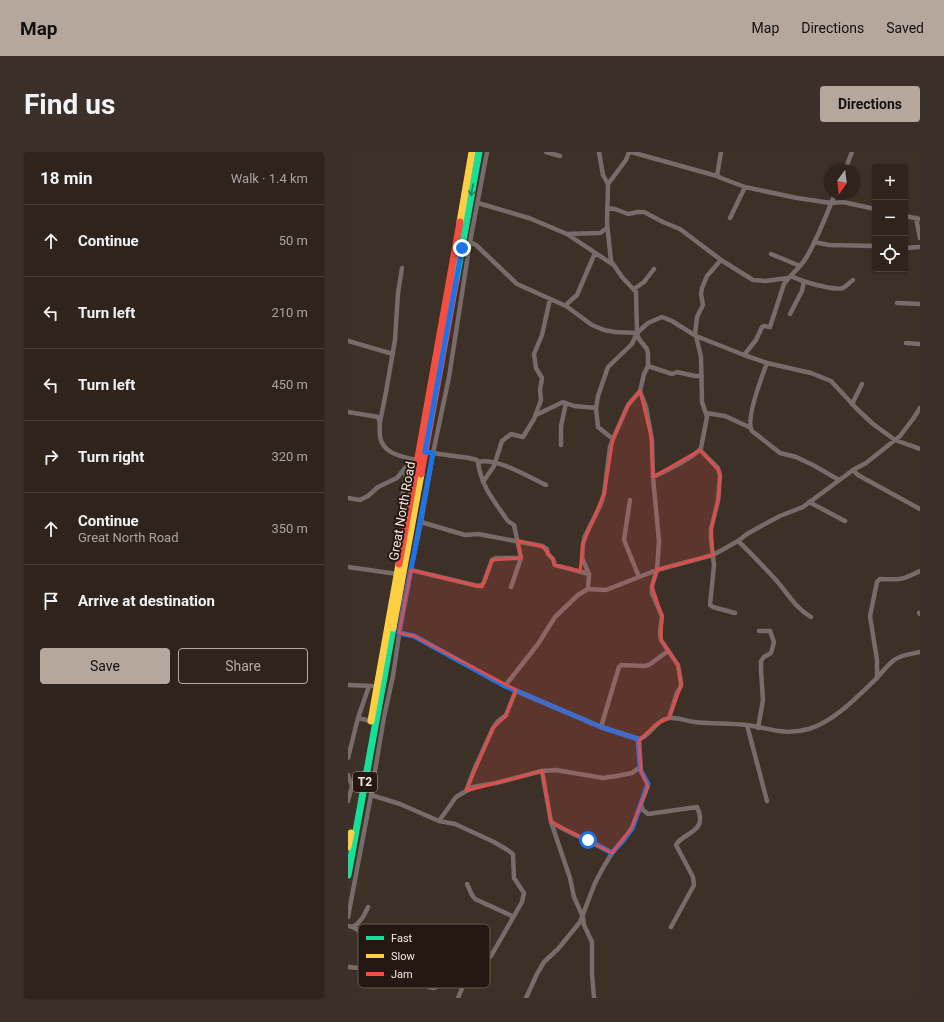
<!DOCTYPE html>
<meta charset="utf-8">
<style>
:root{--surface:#2e241c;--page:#3a3029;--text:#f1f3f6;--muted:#a7a4a3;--line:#49413b;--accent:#b5a79c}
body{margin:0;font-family:Roboto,sans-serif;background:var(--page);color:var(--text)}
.controls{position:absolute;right:12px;top:12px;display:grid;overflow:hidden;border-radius:4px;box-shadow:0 1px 3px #0004}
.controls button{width:36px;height:36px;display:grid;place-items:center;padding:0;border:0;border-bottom:1px solid var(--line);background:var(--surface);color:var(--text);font:20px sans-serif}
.compass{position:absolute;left:476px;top:12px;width:36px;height:36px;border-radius:50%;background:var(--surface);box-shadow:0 1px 3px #0004;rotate:194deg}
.stop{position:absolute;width:12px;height:12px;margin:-9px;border:3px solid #1a73e8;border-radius:50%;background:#fff}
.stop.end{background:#1a73e8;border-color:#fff;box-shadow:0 1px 4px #0008}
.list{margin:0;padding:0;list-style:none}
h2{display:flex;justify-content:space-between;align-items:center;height:52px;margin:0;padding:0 16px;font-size:17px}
h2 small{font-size:13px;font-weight:400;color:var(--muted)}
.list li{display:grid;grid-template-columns:26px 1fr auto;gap:12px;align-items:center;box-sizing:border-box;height:72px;padding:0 16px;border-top:1px solid var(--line)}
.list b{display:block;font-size:15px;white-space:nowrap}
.list p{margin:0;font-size:13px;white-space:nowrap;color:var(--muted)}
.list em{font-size:13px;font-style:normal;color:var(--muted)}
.actions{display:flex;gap:8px;padding:12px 16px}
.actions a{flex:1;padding:9px 0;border:1px solid var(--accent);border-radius:4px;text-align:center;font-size:14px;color:var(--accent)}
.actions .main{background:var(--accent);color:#111}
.icon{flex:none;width:22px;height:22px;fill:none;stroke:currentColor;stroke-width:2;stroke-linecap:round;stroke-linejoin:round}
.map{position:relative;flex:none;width:572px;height:846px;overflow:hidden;border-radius:4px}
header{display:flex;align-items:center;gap:24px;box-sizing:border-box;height:56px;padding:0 20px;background:var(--accent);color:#111}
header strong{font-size:19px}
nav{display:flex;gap:22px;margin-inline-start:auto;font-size:14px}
.intro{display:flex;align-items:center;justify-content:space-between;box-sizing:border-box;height:96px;padding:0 24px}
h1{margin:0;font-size:28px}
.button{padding:10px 18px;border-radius:4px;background:var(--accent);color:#111;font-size:14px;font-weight:700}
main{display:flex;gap:24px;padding:0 24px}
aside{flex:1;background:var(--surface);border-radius:4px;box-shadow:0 1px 3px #0004}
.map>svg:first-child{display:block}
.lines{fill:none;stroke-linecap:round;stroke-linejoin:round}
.street{stroke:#776c6b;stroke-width:4.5}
.fast{stroke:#16e098;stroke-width:7}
.slow{stroke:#ffcf43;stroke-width:7}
.jam{stroke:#f24e42;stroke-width:7}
.oneway{stroke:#1c865c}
.route{stroke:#1a73e8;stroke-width:5}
.marked{fill:#dc4e4c;fill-opacity:0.2;stroke:#dc4e4c;stroke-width:3;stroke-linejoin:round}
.labels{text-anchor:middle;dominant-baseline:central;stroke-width:4;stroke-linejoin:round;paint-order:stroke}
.shield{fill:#241912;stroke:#b7a99f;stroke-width:1}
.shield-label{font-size:12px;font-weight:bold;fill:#f6e7dc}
.street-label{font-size:13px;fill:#f6e7dc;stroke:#241912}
.key{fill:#241912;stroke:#63574f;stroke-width:1}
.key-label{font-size:11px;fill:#f6e7dc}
</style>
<header>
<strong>Map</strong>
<nav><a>Map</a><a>Directions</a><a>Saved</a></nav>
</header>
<div class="intro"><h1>Find us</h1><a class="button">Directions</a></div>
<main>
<aside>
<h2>18 min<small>Walk · 1.4 km</small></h2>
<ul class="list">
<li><svg class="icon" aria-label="ahead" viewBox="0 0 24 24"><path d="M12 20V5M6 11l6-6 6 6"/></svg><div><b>Continue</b></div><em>50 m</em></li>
<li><svg class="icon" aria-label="left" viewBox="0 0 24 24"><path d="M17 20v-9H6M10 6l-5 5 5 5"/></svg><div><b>Turn left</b></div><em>210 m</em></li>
<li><svg class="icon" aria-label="left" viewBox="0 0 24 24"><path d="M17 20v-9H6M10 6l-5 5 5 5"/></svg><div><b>Turn left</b></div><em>450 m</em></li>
<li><svg class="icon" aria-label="right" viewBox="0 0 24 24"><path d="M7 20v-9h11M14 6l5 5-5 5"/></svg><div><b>Turn right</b></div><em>320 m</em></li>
<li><svg class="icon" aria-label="ahead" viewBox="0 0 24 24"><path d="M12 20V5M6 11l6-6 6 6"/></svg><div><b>Continue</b><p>Great North Road</p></div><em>350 m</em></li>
<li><svg class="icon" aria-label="arrive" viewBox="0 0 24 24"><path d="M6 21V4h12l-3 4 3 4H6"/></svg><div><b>Arrive at destination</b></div></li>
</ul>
<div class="actions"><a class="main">Save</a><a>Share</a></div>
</aside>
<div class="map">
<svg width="572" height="846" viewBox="0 0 572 846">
<rect width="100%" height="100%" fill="#3d3026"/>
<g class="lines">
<path class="street" d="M198 0 212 4
M251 0 255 23 260 32 259 71 263 109 274 125 288 140 289 181 291 187 299 197 300 202V214L296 222 292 239 298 255 304 288 305 325 311 389 309 418 304 434V441L314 464 312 481 313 488 330 513 333 530V534L329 541 321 566
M283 0 369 24 373 26 397 35 449 46 483 51 495 50 527 57
M497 18 504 0
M369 24 373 0
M260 32 278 8 281 0
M130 51 181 66 219 82 264 112
M259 56 267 57 280 62 290 60H296L315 70 332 77 373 108 405 128 418 129 439 126
M557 64 572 67
M382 66 397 35
M568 66 572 86
M219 82 252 81 259 76
M122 90 128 93 169 132 218 154 244 173 256 178 267 180 289 181 300 171 314 165 324 169 348 184 396 203 419 211 463 221 483 229 509 257 525 272 547 288 572 297
M466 90 481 93 527 94
M557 96 572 95
M423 102 452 114
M443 124C452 129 486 139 495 136 499 134 502 130 505 128
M286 137 296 130 306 117
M549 151 572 152
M218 154 220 151 229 143 247 101
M442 162 454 139 456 129
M347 183 349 165 355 153 353 142 354 136 359 124 373 108
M0 189 45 202
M558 191 572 192
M396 203 408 188 414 175 416 174 422 175 436 132C442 123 452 116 458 106 470 86 478 63 487 42
M419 211C414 224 397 268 404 279L432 301 448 305 465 313 491 328
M300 214 324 222 329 220 347 224H354
M504 252 514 232
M0 260 30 265C33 270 31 277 32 284 34 302 55 305 69 308
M358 261 377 264 401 275
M188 263 215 250 226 254 248 256
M32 270 38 240 47 188 50 141 54 116
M265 287 250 275 248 256 250 244 260 215 284 192 289 181
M213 293V274L218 251
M352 298 370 316 372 324 370 349 363 377V387L366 413 362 453 365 455 387 461
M77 300 121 306 129 308 130 310C148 305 181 325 198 333
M60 306 53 355 61 356
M505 318 510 323 572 357
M305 325C316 320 347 305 353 296L359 265 354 250 353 205 348 184
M135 330 146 314 154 289 163 282 175 285 186 267 193 248 192 238 194 226 188 216 186 202 194 183 202 147
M0 346 12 348 20 344 30 335 49 326 58 315
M282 348 276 388 291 425
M461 350 497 369
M73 370 117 383 130 382 194 394 199 397 200 402 205 407 207 413 241 422
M390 389C403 401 415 414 427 427 439 440 447 456 463 465
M0 415 49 422
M63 418 130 434 134 433 136 430 144 408 148 406H173L166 373 160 369C146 349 133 334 130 310
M163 435 173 406
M240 437 241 422 234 406 235 392 237 384 252 354 256 342 262 295 265 287 280 253 292 239
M571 461 572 462
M51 481 66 484 157 534 253 575 291 587C304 584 307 567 322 566 331 565 338 569 346 570 363 572 381 571 398 573 422 576 435 584 461 577 487 569 510 544 529 526 534 520 540 513 546 508 553 503 563 502 572 500
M529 526V508L522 464 529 430 532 427C553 428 554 428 572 419
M0 533 24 534
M157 534 190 492 207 465 230 443 240 437 258 438 309 418 365 403 390 389 399 382 415 373 432 364 455 355 505 318 518 311 552 284 565 267 572 256
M10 566 23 569
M399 573 419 649
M253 575 271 515 273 513 296 514 301 513 320 499
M410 576 415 548 413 519V509L416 505 423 501 426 490 422 479H411
M0 606 10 566 21 534
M194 619 203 670 222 726 226 745 235 765 236 773 244 790V822L246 846
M0 623 4 634
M118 639 126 618 145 576 150 569 158 563 168 538
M23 643 52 652 91 669 107 672 146 690 158 697 165 702 166 726 176 741 174 750 143 804 127 814 120 822 110 846
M0 649 4 634 11 635
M293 653 295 658 300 662 349 655C361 681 335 680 328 693L345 725 346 733 323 775
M91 669 108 645 125 635 148 631 194 619 208 618 255 626 269 624 284 621 292 615
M203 670C223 682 244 690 264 701
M119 732 124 743 127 747 164 764
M0 765 23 643 36 565 45 524 56 449 73 370 85 301 101 225 122 90 139 0
M0 774 5 775C13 770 16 764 20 755
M5 775 13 780 44 787
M74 777 76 780 115 794 139 808
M0 815 34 818 65 827 81 835 86 836 104 828
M178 846 189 822 196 810 210 797 232 770 247 731 255 716 264 701 276 688 285 674 300 632 293 619 291 587"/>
<path class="fast" d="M108 128 131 0
M0 723 45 476"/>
<path class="slow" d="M112 70 124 0
M45 476 73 322
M23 569 51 412
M0 695 3 681"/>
<path class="jam" d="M73 322 108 128
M51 412 112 70"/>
</g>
<defs><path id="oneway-shaft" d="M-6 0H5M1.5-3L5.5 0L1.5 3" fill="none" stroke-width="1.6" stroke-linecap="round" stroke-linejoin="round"/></defs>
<use class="oneway" href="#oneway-shaft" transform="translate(124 38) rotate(100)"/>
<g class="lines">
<path class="route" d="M114 96 77 300 85 301 51 481 66 484 157 534 253 575 290 587 292 615 293 619 300 632 284 677 264 701 240 688"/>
</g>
<path class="marked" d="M292 239 303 284 305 325 352 298 372 320 371 345 363 377 365 403 309 418 304 434 314 464 313 488 330 513 333 534 321 566 307 573 291 589 293 619 300 635 283 677 264 701 203 670 194 619 118 639 145 576 158 564 168 538 66 484 51 481 63 418 134 435 144 408 173 406 170 389 194 394 205 407 206 413 232 419 235 392 256 342 265 287 280 253Z"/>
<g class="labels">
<rect class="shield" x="5" y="620" width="24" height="20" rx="3"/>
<g class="shield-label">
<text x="17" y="630">T2</text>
</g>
<g class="street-label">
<text transform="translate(54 359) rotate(-80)">Great North Road</text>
</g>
</g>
<rect x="10" y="772" width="132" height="64" rx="6" class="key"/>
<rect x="18" y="784" width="18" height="4" fill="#16e098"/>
<rect x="18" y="802" width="18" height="4" fill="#ffcf43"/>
<rect x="18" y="820" width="18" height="4" fill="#f24e42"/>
<g class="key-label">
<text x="43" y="790">Fast</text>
<text x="43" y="808">Slow</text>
<text x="43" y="826">Jam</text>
</g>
</svg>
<div class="controls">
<button>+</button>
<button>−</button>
<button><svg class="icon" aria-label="locate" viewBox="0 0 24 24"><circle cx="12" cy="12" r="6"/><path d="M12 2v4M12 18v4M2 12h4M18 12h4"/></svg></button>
</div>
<svg class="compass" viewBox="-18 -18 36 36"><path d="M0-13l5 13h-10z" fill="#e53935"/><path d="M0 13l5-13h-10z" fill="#a7a4a3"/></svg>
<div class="stop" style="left:240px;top:688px"></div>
<div class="stop end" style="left:114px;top:96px"></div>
</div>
</main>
